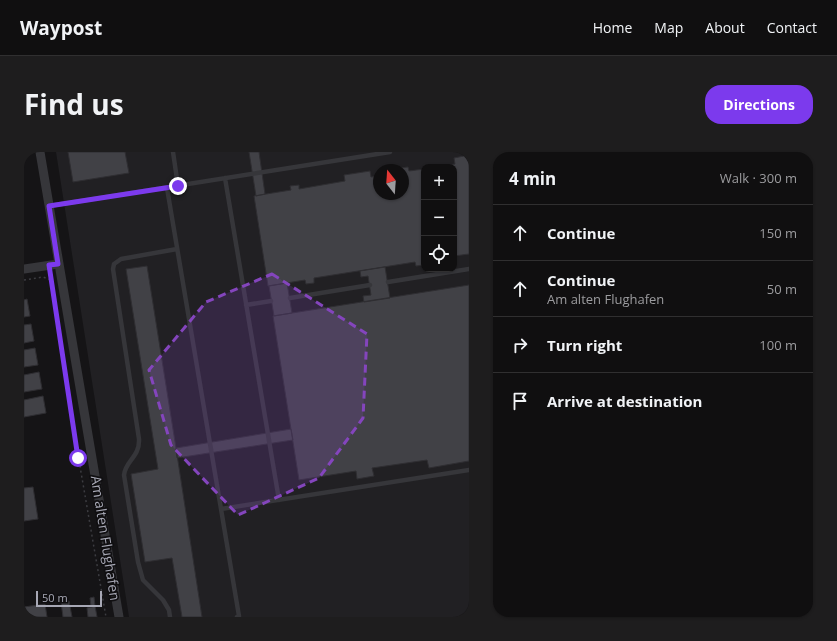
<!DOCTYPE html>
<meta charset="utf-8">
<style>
:root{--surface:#100f10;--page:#1e1d1e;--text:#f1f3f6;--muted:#9c9c9f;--line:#302f30;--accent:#7c3aed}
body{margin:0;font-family:"Open Sans",sans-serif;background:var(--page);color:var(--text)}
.controls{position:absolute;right:12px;top:12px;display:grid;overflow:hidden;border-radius:8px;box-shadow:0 1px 3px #0004}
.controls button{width:36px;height:36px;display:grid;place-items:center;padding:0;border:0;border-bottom:1px solid var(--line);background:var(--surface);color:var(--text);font:20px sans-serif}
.compass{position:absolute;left:349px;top:12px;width:36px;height:36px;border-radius:50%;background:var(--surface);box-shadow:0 1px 3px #0004;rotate:343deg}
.scale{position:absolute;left:12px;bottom:10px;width:66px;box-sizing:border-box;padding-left:4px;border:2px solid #a7a8b5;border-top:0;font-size:11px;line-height:14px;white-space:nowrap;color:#a7a8b5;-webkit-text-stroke:3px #100f11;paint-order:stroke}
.stop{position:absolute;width:12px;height:12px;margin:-9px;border:3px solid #7c3aed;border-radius:50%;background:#fff}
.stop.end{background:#7c3aed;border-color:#fff;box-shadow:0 1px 4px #0008}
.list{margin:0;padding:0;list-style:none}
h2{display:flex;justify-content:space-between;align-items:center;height:52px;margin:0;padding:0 16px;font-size:17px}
h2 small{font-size:13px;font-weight:400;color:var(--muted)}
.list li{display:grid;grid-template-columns:26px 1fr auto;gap:12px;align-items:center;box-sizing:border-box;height:56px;padding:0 16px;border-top:1px solid var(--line)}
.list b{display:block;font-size:15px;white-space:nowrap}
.list p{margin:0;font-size:13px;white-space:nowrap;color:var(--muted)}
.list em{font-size:13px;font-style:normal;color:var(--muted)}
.icon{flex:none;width:22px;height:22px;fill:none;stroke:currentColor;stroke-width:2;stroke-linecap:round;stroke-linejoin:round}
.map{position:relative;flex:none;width:445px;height:465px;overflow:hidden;border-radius:16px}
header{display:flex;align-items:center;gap:24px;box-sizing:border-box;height:56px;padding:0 20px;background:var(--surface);border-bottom:1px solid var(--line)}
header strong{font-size:19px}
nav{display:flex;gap:22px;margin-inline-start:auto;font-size:14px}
.intro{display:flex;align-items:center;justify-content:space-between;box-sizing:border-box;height:96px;padding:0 24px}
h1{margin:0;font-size:28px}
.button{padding:10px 18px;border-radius:16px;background:var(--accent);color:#fff;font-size:14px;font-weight:700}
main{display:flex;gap:24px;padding:0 24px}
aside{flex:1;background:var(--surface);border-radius:16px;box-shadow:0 1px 3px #0004}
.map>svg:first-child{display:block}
.built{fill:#212023;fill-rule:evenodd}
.building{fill:#414146;stroke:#2f2e32}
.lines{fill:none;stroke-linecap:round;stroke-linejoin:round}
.path{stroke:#3c3c41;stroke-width:1.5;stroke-dasharray:2 3;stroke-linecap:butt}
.service{stroke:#36363a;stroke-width:4.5}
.minor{stroke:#36363a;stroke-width:9}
.route{stroke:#7c3aed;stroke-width:5}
.marked{fill:#8445bd;fill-opacity:0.2;stroke:#8445bd;stroke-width:3;stroke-dasharray:8 5;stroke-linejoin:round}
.labels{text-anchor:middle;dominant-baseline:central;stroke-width:3.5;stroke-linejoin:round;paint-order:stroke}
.street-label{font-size:14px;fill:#a7a8b5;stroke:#100f11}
</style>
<header>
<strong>Waypost</strong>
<nav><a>Home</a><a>Map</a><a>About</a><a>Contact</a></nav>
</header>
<div class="intro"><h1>Find us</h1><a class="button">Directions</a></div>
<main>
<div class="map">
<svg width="445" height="465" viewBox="0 0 445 465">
<rect width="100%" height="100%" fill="#151416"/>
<path class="built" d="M32 0H445V463L440 465H105ZM400 15H430V117H400ZM355 18H379V42H355Z"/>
<path class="building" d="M44 0H101L105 21 49 30Z
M225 0H235L241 42 232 44Z
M445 3V102L430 104V15H410L431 12 430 6Z
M384 15 385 19 400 17V113L392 114 391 110 290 126V131L282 132 281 128 244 134 230 44 267 38 266 34 275 33V37L321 29 320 23 346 19 347 25 355 24V42H379V18L376 16Z
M123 114 152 296 178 465H158L148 406 121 410 107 322 134 317 102 117Z
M361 115 366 146 340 150 339 144 347 143 344 124 337 125 336 119Z
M263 131 268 161 250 164 245 134Z
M445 133V309L405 316 403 308 348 316 350 324 333 327 332 319 275 328 249 164Z
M3 147 6 164 0 165V148Z
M7 172 10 189 0 191V173Z
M11 196 14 213 0 215V198Z
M15 220 18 237 0 240V223Z
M19 244 22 261 0 265V248Z
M267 277 269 288 153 306 152 296Z
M9 335 14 367 0 369V336Z
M70 445 71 454 67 455 66 446Z
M45 449 48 465H39L37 450Z
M21 452 23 465H0V455Z
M71 454 73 465H64L63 456Z"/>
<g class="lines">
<path class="path" d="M26 121 53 297 82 465
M0 128 19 125 27 128"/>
<path class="service" d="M149 0 154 34
M201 26 255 348
M143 36 215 464 213 465
M25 54 366 0
M364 130 445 117
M266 146 346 133
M222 153 247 149
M197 357 445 318
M146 465 145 458 139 448 119 428 114 410 100 323C101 309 116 305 115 287L89 117 90 112 97 107 153 97"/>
<path class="minor" d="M16 0 95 465
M0 117 34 112"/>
</g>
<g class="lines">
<path class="route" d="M54 306 25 113 34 112 25 54 154 34"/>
</g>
<path class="marked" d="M248 122 343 182 339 266 295 326 214 363 147 293 125 218 182 150Z"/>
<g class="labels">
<g class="street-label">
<text transform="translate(82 386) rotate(81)">Am alten Flughafen</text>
</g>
</g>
</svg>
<div class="controls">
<button>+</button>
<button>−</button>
<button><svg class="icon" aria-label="locate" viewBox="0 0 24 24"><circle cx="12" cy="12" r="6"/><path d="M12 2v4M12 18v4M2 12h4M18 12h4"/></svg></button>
</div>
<svg class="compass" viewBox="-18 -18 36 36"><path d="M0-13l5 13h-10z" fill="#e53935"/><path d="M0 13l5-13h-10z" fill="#9c9c9f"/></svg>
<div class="scale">50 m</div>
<div class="stop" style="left:54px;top:306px"></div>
<div class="stop end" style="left:154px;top:34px"></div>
</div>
<aside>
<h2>4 min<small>Walk · 300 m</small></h2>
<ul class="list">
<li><svg class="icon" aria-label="ahead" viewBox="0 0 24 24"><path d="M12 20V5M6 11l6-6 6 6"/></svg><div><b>Continue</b></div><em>150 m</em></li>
<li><svg class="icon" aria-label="ahead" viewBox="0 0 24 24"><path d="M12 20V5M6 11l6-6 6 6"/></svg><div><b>Continue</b><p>Am alten Flughafen</p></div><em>50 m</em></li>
<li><svg class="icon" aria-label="right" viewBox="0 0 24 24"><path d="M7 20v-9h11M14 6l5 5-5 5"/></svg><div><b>Turn right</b></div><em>100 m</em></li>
<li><svg class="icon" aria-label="arrive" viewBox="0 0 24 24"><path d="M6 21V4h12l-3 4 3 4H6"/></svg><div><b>Arrive at destination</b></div></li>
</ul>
</aside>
</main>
